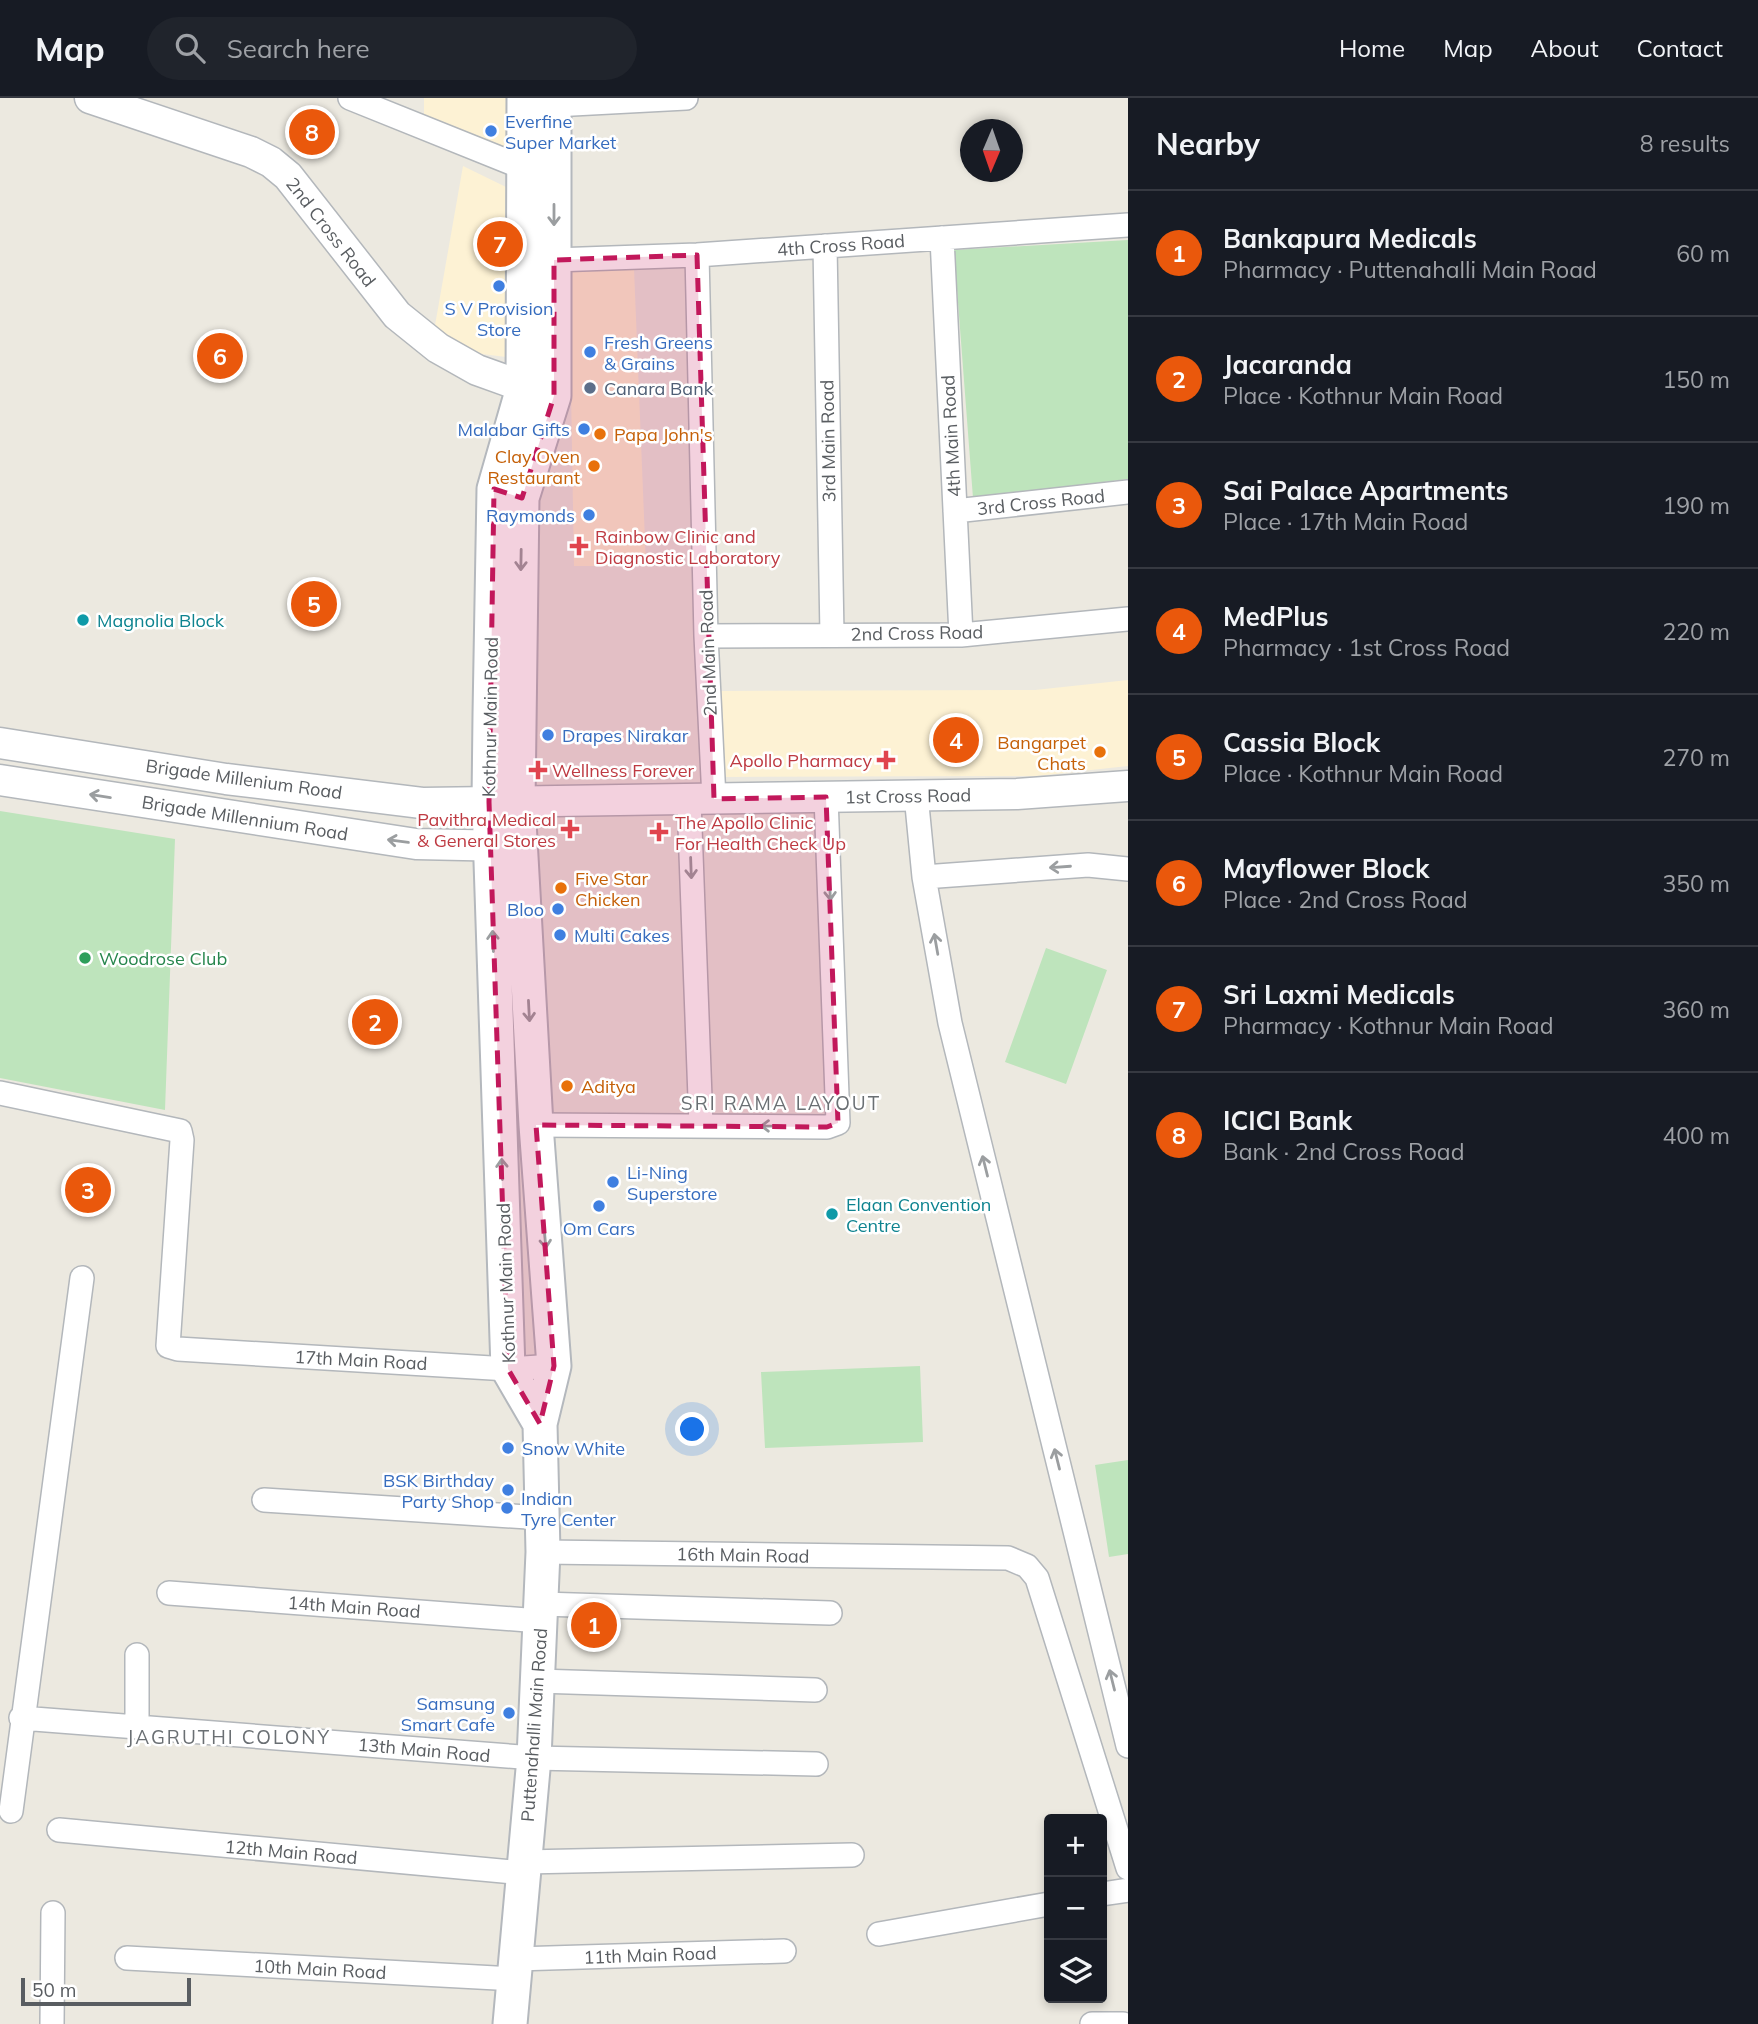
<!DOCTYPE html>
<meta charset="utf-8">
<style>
:root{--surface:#171b24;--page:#20242c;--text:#f1f3f6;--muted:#9ea1a6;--line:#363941;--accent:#ea580c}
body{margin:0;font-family:Mulish,sans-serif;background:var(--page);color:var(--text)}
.controls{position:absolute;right:21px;bottom:21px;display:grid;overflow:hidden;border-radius:7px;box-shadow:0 4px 10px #0003}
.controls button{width:63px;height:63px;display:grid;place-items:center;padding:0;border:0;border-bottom:2px solid var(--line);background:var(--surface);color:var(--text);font:35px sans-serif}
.compass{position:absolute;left:960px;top:21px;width:63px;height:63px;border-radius:50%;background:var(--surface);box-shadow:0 4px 10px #0003;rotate:182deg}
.scale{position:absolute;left:21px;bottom:18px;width:170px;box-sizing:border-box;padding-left:7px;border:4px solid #595d61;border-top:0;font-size:19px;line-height:24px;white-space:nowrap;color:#595d61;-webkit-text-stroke:5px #fff;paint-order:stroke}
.you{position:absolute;left:693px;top:1332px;width:24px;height:24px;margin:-18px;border:5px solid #fff;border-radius:50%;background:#1a73e8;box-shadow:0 0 0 10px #1a73e833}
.badge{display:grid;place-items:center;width:46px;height:46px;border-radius:50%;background:var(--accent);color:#fff;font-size:23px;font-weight:700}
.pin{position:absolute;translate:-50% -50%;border:4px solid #fff;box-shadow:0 2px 7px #0006}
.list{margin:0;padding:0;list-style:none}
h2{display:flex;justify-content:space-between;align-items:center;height:91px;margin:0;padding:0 28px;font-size:30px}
h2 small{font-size:23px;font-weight:400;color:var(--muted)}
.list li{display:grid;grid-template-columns:46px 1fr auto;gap:21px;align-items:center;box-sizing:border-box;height:126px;padding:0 28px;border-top:2px solid var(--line)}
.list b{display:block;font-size:26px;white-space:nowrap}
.list p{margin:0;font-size:23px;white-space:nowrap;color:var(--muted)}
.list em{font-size:23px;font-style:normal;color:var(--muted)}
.icon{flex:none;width:38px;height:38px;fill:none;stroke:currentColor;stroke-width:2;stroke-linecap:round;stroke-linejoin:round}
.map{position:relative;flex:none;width:1128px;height:1926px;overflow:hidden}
header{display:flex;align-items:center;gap:42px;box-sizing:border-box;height:98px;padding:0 35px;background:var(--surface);border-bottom:2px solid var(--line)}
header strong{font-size:33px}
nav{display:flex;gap:38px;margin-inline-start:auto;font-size:24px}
.search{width:490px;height:63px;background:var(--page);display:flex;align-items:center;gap:18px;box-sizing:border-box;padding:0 24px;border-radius:38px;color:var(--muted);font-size:26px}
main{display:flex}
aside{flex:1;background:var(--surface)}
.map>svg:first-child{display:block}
.commercial{fill:#fdf2d4}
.green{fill:#bee4bc}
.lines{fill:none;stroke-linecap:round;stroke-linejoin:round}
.minor-casing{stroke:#b3b7bb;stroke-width:26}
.tertiary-casing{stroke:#b3b7bb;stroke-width:33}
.secondary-casing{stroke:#b4b8bd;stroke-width:37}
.minor{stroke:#fff;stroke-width:23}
.tertiary{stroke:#fff;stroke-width:30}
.secondary{stroke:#fff;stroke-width:33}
.oneway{stroke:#9b9ea0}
.marked{fill:#c2185b;fill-opacity:0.2;stroke:#c2185b;stroke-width:5;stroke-dasharray:14 9;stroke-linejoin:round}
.shop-dot{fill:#3f7fe0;stroke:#fff;stroke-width:2.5}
.service-dot{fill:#5c6f8a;stroke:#fff;stroke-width:2.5}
.food-dot{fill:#e8710a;stroke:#fff;stroke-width:2.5}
.health-dot{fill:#e0444e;stroke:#fff;stroke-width:2.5}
.culture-dot{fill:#0f9aa8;stroke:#fff;stroke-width:2.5}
.leisure-dot{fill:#2e9e5b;stroke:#fff;stroke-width:2.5}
.labels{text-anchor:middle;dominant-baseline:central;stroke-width:5;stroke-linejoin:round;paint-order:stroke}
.shop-label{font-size:18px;fill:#366cbe;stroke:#fff;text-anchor:start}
.street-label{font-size:18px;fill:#595d61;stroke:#fff}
.service-label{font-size:18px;fill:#4e5e75;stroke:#fff;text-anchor:start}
.food-label{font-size:18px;fill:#c56008;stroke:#fff;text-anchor:start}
.health-label{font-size:18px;fill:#be3a42;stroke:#fff;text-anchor:start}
.culture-label{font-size:18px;fill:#0d838f;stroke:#fff;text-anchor:start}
.leisure-label{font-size:18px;fill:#27864d;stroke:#fff;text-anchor:start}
.neighbourhood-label{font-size:19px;letter-spacing:2px;fill:#6a6f73;stroke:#fff}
</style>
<header>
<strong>Map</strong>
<div class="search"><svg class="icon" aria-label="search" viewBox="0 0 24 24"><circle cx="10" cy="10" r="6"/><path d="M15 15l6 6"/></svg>Search here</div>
<nav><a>Home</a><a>Map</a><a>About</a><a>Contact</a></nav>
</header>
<main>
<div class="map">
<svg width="1128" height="1926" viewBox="0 0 1128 1926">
<rect width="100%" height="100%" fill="#ece9e0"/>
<path class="commercial" d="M424 0H506V55L424 18Z
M463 68 506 89V259L458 253 434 233Z
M634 171 646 468H574L569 172Z
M1128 582V668L1036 678 722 679 721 593 1035 592Z"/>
<path class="green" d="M1128 142V381L973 400 954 152Z
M0 713 175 741 165 1012 0 980Z
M1046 850 1107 872 1066 986 1005 964Z
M920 1268 923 1344 765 1350 761 1274Z
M1128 1362V1456L1109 1459 1095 1367Z"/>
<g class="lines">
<defs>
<path id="minor" d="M350 0 524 70 537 71
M554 7 686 0
M942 140 961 537
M825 148 832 537
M697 157 706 538 714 701
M554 162 697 157 1128 127
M955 413 1128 394
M706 538 961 537 1128 521
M916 697 924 779 950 925 1128 1648
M689 702 701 1027
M924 779 1088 767 1128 771
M0 995 180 1033 182 1042 168 1248 178 1251 508 1271 554 1268
M536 1027 827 1029 838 1025 826 699
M264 1402 543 1420
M543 1454 1008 1460 1027 1468 1037 1480 1128 1770
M169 1495 540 1523
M542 1506 830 1515
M137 1557V1629
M538 1583 815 1592
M21 1620 534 1660 816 1666
M11 1713 82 1180
M59 1732 523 1775
M524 1764 852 1757
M1102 1796 1128 1792
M879 1836 1049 1806
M127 1860 514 1881
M516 1861 784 1853
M52 1926 53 1815
M1092 1926H1123"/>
<path id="tertiary" d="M90 0 251 54 271 64 288 78 397 217 438 250 477 272 544 296
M0 645 226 681 422 705 1017 696 1128 688
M0 682 416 746 513 748"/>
<path id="secondary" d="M524 0 523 290 494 391 490 617 489 704 508 1271 540 1326
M510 1926 534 1660 543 1454 540 1326 554 1268 536 1027 518 705 522 400 554 298V0"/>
</defs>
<use href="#minor" class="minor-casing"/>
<use href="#tertiary" class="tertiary-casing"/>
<use href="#secondary" class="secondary-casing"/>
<use href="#minor" class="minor"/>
<use href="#tertiary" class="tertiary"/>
<use href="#secondary" class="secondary"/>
</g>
<defs><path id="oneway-shaft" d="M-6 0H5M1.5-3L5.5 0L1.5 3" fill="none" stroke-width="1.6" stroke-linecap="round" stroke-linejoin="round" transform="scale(1.75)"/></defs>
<g class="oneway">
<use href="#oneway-shaft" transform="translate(554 117) rotate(90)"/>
<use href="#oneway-shaft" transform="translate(521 462) rotate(91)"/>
<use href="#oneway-shaft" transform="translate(100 698) rotate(-171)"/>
<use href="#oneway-shaft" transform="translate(398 743) rotate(-172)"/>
<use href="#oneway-shaft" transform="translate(1060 769) rotate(176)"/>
<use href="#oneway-shaft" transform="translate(691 770) rotate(88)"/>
<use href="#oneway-shaft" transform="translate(830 792) rotate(88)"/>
<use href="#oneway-shaft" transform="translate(493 843) rotate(-92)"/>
<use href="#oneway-shaft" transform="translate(936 846) rotate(-100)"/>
<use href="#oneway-shaft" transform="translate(529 913) rotate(87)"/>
<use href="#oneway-shaft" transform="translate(771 1028) rotate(-179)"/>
<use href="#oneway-shaft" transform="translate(985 1068) rotate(-104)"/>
<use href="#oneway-shaft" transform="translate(502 1071) rotate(-92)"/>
<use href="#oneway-shaft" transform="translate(545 1140) rotate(85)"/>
<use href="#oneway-shaft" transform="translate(1057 1361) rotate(-104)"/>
<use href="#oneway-shaft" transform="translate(1112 1582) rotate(-104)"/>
</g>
<path class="marked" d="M697 157 714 701 826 699 838 1025 827 1029 536 1027 554 1268 540 1326 508 1271 489 704 494 391 522 400 554 298V162Z"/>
<g class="shop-dot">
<circle cx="491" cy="33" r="7"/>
<circle cx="499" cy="188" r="7"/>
<circle cx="590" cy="254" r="7"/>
<circle cx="584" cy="331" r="7"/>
<circle cx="589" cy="417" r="7"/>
<circle cx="548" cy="637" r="7"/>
<circle cx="558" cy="811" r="7"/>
<circle cx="560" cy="837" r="7"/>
<circle cx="613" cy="1084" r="7"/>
<circle cx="599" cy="1108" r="7"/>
<circle cx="508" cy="1350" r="7"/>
<circle cx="508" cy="1392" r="7"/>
<circle cx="507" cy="1410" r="7"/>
<circle cx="509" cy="1615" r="7"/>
</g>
<circle class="service-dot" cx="590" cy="290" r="7"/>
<g class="food-dot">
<circle cx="600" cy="336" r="7"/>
<circle cx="594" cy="368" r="7"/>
<circle cx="1100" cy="654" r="7"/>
<circle cx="561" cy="790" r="7"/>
<circle cx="567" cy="988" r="7"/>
</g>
<g class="health-dot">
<path d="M575.5 437.5h7v7h7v7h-7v7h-7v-7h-7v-7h7z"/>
<path d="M882.5 651.5h7v7h7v7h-7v7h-7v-7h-7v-7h7z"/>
<path d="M534.5 661.5h7v7h7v7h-7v7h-7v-7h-7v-7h7z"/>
<path d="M566.5 720.5h7v7h7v7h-7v7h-7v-7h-7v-7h7z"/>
<path d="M655.5 723.5h7v7h7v7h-7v7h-7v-7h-7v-7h7z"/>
</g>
<g class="culture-dot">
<circle cx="83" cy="522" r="7"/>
<circle cx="832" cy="1116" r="7"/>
</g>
<circle class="leisure-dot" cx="85" cy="860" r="7"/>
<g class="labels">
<g class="shop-label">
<text x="505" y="23">Everfine<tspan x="505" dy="21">Super Market</tspan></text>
<text x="499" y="210" text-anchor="middle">S V Provision<tspan x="499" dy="21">Store</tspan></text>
<text x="604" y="244">Fresh Greens<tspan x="604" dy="21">&amp; Grains</tspan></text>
<text x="570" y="331" text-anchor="end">Malabar Gifts</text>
<text x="575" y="417" text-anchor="end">Raymonds</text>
<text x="562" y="637">Drapes Nirakar</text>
<text x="544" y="811" text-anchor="end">Bloo</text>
<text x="574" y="837">Multi Cakes</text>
<text x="627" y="1074">Li-Ning<tspan x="627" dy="21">Superstore</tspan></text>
<text x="599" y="1130" text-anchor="middle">Om Cars</text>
<text x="522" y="1350">Snow White</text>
<text x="494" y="1382" text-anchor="end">BSK Birthday<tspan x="494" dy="21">Party Shop</tspan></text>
<text x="521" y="1400">Indian<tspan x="521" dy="21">Tyre Center</tspan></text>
<text x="495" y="1605" text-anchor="end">Samsung<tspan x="495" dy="21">Smart Cafe</tspan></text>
</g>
<g class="street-label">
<text transform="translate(331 134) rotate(52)">2nd Cross Road</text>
<text transform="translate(841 147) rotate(-4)">4th Cross Road</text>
<text transform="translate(951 338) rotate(-93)">4th Main Road</text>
<text transform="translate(828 343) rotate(-91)">3rd Main Road</text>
<text transform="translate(1041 404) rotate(-6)">3rd Cross Road</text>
<text transform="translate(917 535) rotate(-1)">2nd Cross Road</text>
<text transform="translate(708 555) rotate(-92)">2nd Main Road</text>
<text transform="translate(490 619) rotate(-89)">Kothnur Main Road</text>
<text transform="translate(244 681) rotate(8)">Brigade Millenium Road</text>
<text transform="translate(908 698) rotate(-1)">1st Cross Road</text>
<text transform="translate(245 720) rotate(9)">Brigade Millennium Road</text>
<text transform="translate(506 1185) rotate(-92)">Kothnur Main Road</text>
<text transform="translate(361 1262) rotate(3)">17th Main Road</text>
<text transform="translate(743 1457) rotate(1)">16th Main Road</text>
<text transform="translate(354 1509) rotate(4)">14th Main Road</text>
<text transform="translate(534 1627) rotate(-86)">Puttenahalli Main Road</text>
<text transform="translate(424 1652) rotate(5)">13th Main Road</text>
<text transform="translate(291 1754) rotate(5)">12th Main Road</text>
<text transform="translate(650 1857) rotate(-2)">11th Main Road</text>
<text transform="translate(320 1871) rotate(3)">10th Main Road</text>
</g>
<g class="service-label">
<text x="604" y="290">Canara Bank</text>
</g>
<g class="food-label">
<text x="614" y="336">Papa John's</text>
<text x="580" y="358" text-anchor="end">Clay Oven<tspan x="580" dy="21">Restaurant</tspan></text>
<text x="1086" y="644" text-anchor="end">Bangarpet<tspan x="1086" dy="21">Chats</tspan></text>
<text x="575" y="780">Five Star<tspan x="575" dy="21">Chicken</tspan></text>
<text x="581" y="988">Aditya</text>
</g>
<g class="health-label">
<text x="595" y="438">Rainbow Clinic and<tspan x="595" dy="21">Diagnostic Laboratory</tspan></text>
<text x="872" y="662" text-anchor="end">Apollo Pharmacy</text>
<text x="552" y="672">Wellness Forever</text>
<text x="556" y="721" text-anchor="end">Pavithra Medical<tspan x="556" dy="21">&amp; General Stores</tspan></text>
<text x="675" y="724">The Apollo Clinic<tspan x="675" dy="21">For Health Check Up</tspan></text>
</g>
<g class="culture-label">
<text x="97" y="522">Magnolia Block</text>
<text x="846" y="1106">Elaan Convention<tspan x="846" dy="21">Centre</tspan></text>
</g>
<g class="leisure-label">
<text x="99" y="860">Woodrose Club</text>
</g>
<g class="neighbourhood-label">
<text x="781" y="1005">SRI RAMA LAYOUT</text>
<text x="229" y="1639">JAGRUTHI COLONY</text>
</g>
</g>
</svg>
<div class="controls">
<button>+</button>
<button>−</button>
<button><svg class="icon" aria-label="layers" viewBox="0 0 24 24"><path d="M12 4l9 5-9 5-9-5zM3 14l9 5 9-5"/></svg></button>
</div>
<svg class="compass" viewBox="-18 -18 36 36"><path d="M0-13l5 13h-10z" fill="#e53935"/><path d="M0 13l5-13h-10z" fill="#9ea1a6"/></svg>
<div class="scale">50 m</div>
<div class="you"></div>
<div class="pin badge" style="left:594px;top:1527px">1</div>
<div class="pin badge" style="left:375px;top:924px">2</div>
<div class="pin badge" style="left:88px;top:1092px">3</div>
<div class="pin badge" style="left:956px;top:642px">4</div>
<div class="pin badge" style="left:314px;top:506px">5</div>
<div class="pin badge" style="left:220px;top:258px">6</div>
<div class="pin badge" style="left:500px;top:146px">7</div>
<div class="pin badge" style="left:312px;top:34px">8</div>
</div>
<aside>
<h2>Nearby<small>8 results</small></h2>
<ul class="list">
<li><span class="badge">1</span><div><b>Bankapura Medicals</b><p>Pharmacy · Puttenahalli Main Road</p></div><em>60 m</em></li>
<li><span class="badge">2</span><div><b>Jacaranda</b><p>Place · Kothnur Main Road</p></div><em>150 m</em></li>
<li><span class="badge">3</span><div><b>Sai Palace Apartments</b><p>Place · 17th Main Road</p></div><em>190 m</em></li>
<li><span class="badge">4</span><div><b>MedPlus</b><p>Pharmacy · 1st Cross Road</p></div><em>220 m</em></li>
<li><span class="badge">5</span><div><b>Cassia Block</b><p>Place · Kothnur Main Road</p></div><em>270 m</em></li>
<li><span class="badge">6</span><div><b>Mayflower Block</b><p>Place · 2nd Cross Road</p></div><em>350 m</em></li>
<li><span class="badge">7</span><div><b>Sri Laxmi Medicals</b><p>Pharmacy · Kothnur Main Road</p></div><em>360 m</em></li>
<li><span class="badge">8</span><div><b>ICICI Bank</b><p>Bank · 2nd Cross Road</p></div><em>400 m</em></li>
</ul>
</aside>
</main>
